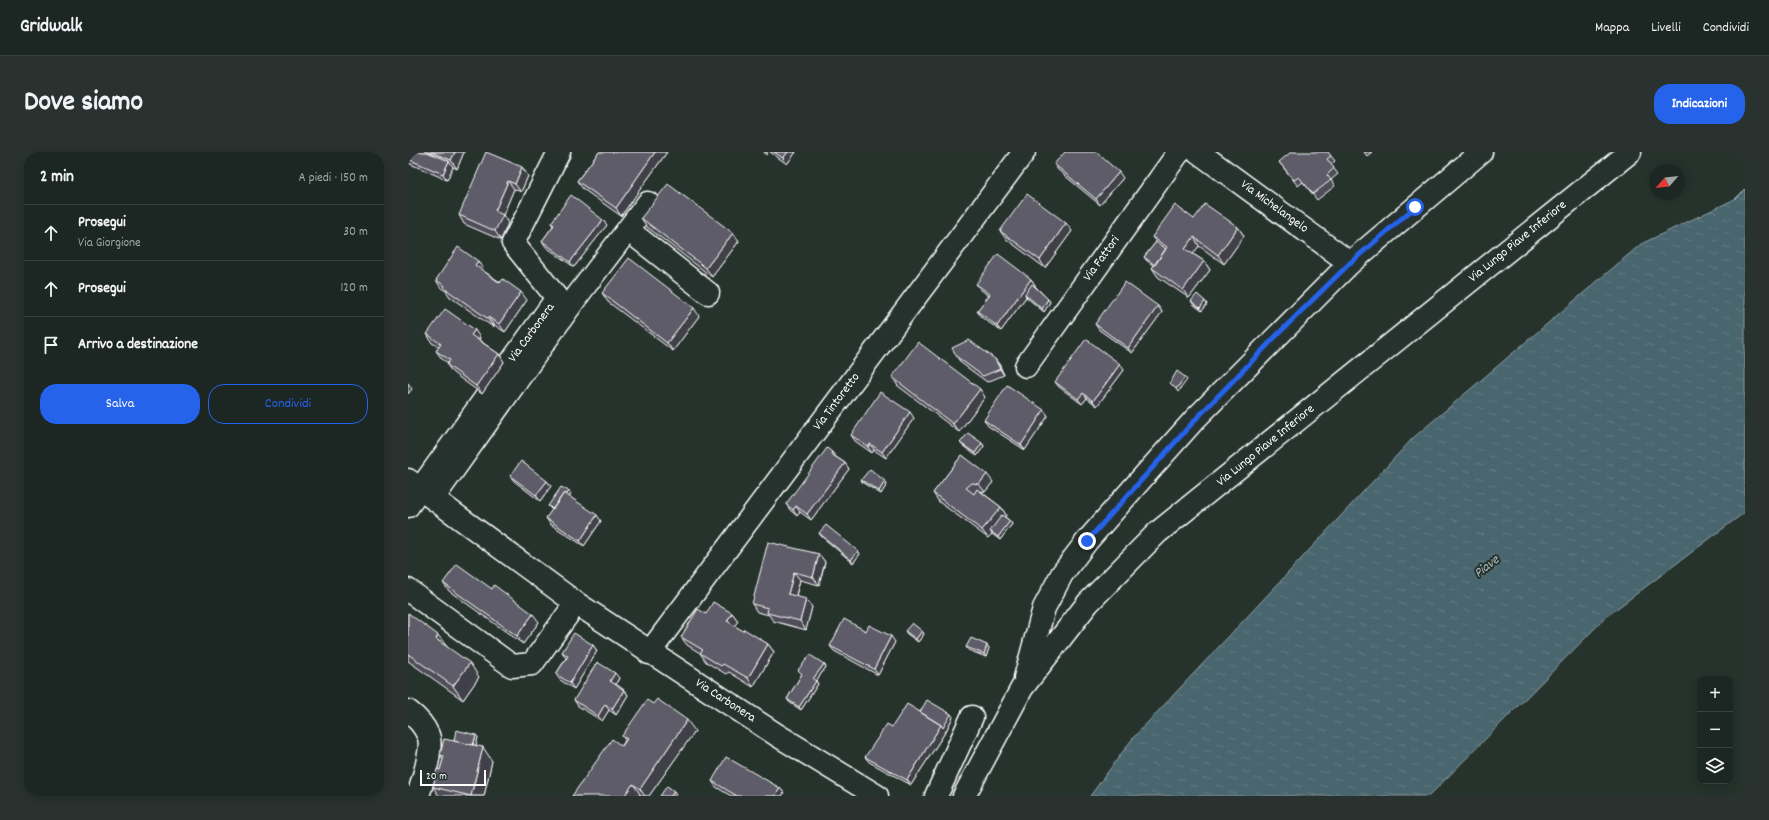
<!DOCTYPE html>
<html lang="it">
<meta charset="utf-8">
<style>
:root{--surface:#1c2622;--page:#29322f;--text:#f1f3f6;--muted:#a0a5a5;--line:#3a4340;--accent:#2563eb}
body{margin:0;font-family:Dekko,sans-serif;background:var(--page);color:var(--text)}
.controls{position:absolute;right:12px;bottom:12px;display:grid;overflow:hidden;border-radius:8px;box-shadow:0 2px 10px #0003}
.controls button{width:36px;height:36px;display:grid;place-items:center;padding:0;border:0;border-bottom:1px solid var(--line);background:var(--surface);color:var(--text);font:20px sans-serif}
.compass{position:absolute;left:1241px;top:12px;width:36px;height:36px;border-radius:50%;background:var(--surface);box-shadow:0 2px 10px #0003;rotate:242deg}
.scale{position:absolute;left:12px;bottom:10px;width:66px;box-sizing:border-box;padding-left:4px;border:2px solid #fff;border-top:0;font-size:11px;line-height:14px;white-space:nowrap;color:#fff;-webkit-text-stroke:3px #26332d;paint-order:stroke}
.stop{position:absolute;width:12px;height:12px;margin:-9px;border:3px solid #2563eb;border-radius:50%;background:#fff}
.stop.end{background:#2563eb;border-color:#fff;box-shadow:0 1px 4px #0008}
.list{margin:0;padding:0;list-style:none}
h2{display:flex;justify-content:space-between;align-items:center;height:52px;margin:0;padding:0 16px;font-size:17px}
h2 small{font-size:13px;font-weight:400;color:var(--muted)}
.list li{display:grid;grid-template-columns:26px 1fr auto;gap:12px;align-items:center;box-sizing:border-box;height:56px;padding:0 16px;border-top:1px solid var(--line)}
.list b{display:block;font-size:15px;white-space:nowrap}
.list p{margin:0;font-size:13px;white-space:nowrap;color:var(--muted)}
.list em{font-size:13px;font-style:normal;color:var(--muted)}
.actions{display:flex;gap:8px;padding:12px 16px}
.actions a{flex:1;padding:9px 0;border:1px solid var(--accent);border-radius:16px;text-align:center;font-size:14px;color:var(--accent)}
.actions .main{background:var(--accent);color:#fff}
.icon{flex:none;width:22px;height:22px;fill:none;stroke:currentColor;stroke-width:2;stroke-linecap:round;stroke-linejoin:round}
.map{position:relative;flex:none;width:1337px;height:644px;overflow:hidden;border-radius:16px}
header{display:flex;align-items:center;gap:24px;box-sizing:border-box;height:56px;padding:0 20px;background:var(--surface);border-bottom:1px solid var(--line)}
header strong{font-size:19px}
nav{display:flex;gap:22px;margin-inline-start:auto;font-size:14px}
.intro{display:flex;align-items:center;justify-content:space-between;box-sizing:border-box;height:96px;padding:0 24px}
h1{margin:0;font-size:28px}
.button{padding:10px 18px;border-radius:16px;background:var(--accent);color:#fff;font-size:14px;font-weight:700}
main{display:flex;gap:24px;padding:0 24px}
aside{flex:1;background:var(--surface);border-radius:16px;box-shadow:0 2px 10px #0003}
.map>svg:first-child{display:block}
.water{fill:url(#water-ripples);stroke:#92a3a8}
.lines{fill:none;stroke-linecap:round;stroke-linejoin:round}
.minor-casing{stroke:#fff;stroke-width:25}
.major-casing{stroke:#fff;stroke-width:25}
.minor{stroke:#26332d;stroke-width:22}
.major{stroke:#26332d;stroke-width:22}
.wall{fill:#504e59;stroke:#fff}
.shaded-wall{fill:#414048;stroke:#fff}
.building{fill:#5d5b67;stroke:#fff}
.route{stroke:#2563eb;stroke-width:5}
.labels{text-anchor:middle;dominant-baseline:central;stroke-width:4;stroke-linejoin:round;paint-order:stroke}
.street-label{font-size:13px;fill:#fff;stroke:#26332d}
.water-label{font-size:14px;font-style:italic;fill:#adbabe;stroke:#26332d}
</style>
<header>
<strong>Gridwalk</strong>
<nav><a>Mappa</a><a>Livelli</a><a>Condividi</a></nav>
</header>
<div class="intro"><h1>Dove siamo</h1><a class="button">Indicazioni</a></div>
<main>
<aside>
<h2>2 min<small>A piedi · 150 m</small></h2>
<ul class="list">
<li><svg class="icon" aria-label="ahead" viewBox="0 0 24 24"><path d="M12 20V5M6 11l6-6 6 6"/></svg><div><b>Prosegui</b><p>Via Giorgione</p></div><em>30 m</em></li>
<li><svg class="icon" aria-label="ahead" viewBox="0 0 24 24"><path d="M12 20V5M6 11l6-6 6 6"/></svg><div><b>Prosegui</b></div><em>120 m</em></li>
<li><svg class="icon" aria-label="arrive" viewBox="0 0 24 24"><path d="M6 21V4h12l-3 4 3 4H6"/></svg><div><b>Arrivo a destinazione</b></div></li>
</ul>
<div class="actions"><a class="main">Salva</a><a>Condividi</a></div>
</aside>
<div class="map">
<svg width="1337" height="644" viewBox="0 0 1337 644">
<defs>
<pattern id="water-ripples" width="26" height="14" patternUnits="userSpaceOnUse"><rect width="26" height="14" fill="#49656e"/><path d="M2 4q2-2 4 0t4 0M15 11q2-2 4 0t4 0" fill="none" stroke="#647c84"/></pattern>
</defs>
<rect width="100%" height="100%" fill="#26332d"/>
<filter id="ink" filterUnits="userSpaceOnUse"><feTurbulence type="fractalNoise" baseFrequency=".025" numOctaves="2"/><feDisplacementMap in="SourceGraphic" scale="8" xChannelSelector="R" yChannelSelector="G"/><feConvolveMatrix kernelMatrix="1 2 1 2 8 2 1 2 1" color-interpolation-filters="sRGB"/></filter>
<g filter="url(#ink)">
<path class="water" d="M1337 37V360L1199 464 1021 644H682L725 586 868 434 1005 286 1233 92 1327 47Z"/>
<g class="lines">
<defs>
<path id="minor" d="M790 0 942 111
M220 78 300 141
M618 214 771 0
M0 328 168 451 369 583 469 644
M26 345 170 143 240 51
M0 354 149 146 105 91 151 0
M0 438 104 514 124 512 168 451
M241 501 616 0
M0 559C8 565 16 573 20 583 26 596 14 630 10 644
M528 644 564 565"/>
<path id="major" d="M617 526 636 456 654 422 679 389 728 333 787 267 942 111 1073 0
M556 644 614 536 680 451 749 381 1222 0"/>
</defs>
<use href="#minor" class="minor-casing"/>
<use href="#major" class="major-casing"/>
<use href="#minor" class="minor"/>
<use href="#major" class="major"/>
</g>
<path class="wall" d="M0 0H56L49 17 45 15 39 28 0 11Z
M191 0H259L213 64 175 37 169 29Z
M362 0H388L379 12Z
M956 0H964L959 4Z
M923 4 927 9 923 13 930 22 923 28 927 34 909 48 895 30 890 34 871 10Z
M646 12 715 26 692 53 650 18Z
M114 15 120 24 113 40 106 37 95 63 100 71 93 88 56 72 51 63Z
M233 66 325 81 331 89 304 125 239 75Z
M786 67 830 75 836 84 816 112 791 94 785 102 796 109 802 118 781 146 750 125 744 116 746 114 738 108 736 105 748 90 744 85Z
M143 71 199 73 166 115 138 95 134 89 145 74Z
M592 79H664L637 116 598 87Z
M70 109 75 117 74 118 119 148 97 180 86 173 85 175 42 145 38 139 33 136 28 128Z
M623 127 627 133V134L640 147 642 150 636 160 618 145 593 179 573 165 569 159 581 144 572 137 568 132Z
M194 141 291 164 265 199 200 150Z
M783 149 799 152 794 159 785 152Z
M750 154 754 160 724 201 691 178 687 172Z
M19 182 72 186 71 188 91 202 96 210 74 242 45 221 39 213 40 211 34 207 28 199 31 195 24 191Z
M549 205 591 212 596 223 579 230 553 211Z
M716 218 689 254 679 246 674 252 651 235 647 230Z
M484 225 577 245 551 280 490 234Z
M636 258 640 264 617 298 580 274 576 268Z
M506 266 478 306 466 298 464 301 447 289 443 283Z
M552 291H574L576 294 569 304 555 294Z
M424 300 428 305 437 311 441 317 403 368 392 360 389 364 382 358 378 352Z
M554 303 585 330 577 340 572 339 593 355 598 363 597 365 602 369 604 372 592 388 584 382 580 386 531 350 525 341Z
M102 324 139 329 143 334 132 349 106 329Z
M453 328 479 332 473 342 455 331Z
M163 342 161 344 193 369 176 394 142 372 138 366 144 358 140 354Z
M411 381 450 399 452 402 445 411 413 384Z
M411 402 417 410 411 433 392 428 388 444 404 455 398 478 365 469 361 463 349 460 344 452Z
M35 431 84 437 131 470 115 492 41 439Z
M0 461 38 494 71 525 55 548 0 509Z
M324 461 330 469 326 474 335 479 360 492 366 500 345 535 321 520 318 522 298 510 292 501 279 493 273 485 298 462Z
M458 479 487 490 470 523 426 499 422 494Z
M497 479H514L516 482 510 490 499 482Z
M185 493 189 499 166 537 152 528 148 522 158 506 154 500Z
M579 493 581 496 578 505 560 498 558 495Z
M418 515 408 529 410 532 393 558 381 550 379 547 394 522 390 518Z
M211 526 208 532 216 538 220 543 208 563 201 558 194 569 170 554 166 548Z
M512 560 545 565 538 579 503 633 461 610 457 605 484 575Z
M287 579 241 644H234L232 642 164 644 214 594 217 588 214 584Z
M70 585 68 594 84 609 76 644H31L25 635 32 618 35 607 32 603 46 589Z
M304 629 372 636 376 641 374 644H323L308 635Z"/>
<path class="shaded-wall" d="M47 0H56L49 17 43 8Z
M247 0H259L213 64 208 56Z
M356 0H360L358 3Z
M380 0H388L379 12 375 6Z
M41 9 45 15 39 28 35 22Z
M114 15 120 24 113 40 107 32Z
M711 20 715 26 692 53 688 47Z
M100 29 106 37 95 63 100 71 93 88 87 79V59Z
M195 68 199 73 166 115 162 110Z
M658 71 664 79 637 116 632 108Z
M830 75 836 84 816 112 810 103Z
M325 81 331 89 304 125 298 116Z
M786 85 791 94 783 105 777 97Z
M70 109 75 117 72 121 67 113Z
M796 109 802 118 781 146 775 138Z
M623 127 627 133 619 145 617 142 618 145 593 179 589 174Z
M113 140 119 148 97 180 91 172Z
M640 147 642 150 636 160 634 157Z
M797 149 799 152 794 159 792 156Z
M750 154 754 160 724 201 720 196Z
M286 156 291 164 265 199 259 191Z
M80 165 86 173 85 175 79 166Z
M67 178 72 186 69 191 63 183Z
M91 202 96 210 74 242 68 234Z
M587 207 591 212 596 223 592 217Z
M712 212 716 218 689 254 685 249Z
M777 225 779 228 770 240 768 237Z
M0 231 4 237 0 242Z
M572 237 577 245 551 280 545 272Z
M675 241 679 246 674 252 670 247Z
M636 258 640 264 617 298 613 293Z
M502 260 506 266 478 306 474 300Z
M574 291 576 294 569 304 567 301Z
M462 292 466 298 464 301 460 295Z
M437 311 441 317 403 368 399 362Z
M579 322 585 330 577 340 571 332Z
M139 329 143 334 132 349 128 343Z
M477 329 479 332 473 342 471 339Z
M161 339 163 342 149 362 147 359Z
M388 354 392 360 389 364 385 358Z
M593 355 598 363 584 381 582 379 584 382 580 386 574 378Z
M189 363 193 369 176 394 172 389Z
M602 369 604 372 592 388 590 385Z
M450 399 452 402 445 411 443 408Z
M411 402 417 410 411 433 405 425Z
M386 420 392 428 386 450 380 442Z
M398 447 404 455 398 478 392 469Z
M324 461 330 469 324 477 319 469Z
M125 462 131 470 115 492 109 484Z
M514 479 516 482 510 490 508 487Z
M30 483 40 496 28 487Z
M483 484 487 490 470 523 466 517Z
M360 492 366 500 345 535 340 526Z
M185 493 189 499 166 537 162 531Z
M579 493 581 496 578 505 576 502Z
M62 511 71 525 55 548 45 534Z
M416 512 418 515 407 530 405 527Z
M207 521 211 526 206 535 202 529Z
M408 529 410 532 393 558 391 555Z
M216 538 220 543 208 563 204 557Z
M197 552 201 558 194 569 190 564Z
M543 562 545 565 538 579 503 633 499 628 533 573Z
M279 568 287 579 241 644H237L232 637Z
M68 583 70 585 65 604 63 601Z
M75 595 84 609 76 644H63Z
M225 632 232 642 231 644H216Z
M372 636 376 641 374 644H367Z
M266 639 268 642 267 644H263Z"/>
<path class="building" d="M0 0H19L41 9 35 22 0 7Z
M23 0H47L43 8Z
M78 0 114 15 107 32 100 29 87 59 95 63 87 79 51 63Z
M191 0H247L208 56 169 29Z
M366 0H380L375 6Z
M657 0H688L711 20 688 47 646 12Z
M883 0H920L923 4 919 7 926 16 919 23 923 28 905 42 891 25 886 28 871 10Z
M260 32 325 81 298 116 233 66Z
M619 42 658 71 632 108 592 79Z
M163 43 195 68 162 110 134 89 146 73 143 71Z
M797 52 830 75 810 103 786 85 777 97 796 109 775 138 744 116 759 95 744 85 767 53 786 67Z
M748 90 758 97 747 113 736 105Z
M50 95 70 109 67 113 92 131 95 127 113 140 91 172 80 165 79 166 36 136 37 134 28 128Z
M590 102 623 127 589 174 569 159 582 142 568 132Z
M221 106 286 156 259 191 194 141Z
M717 130 750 154 720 196 687 172Z
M624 132 640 147 634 157 617 142Z
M789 142 797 149 792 156 783 149Z
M37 157 67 178 63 183 91 202 68 234 39 213 42 208 28 199 33 192 19 182Z
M678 187 712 212 685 249 675 241 670 247 647 230Z
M561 188 587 207 592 217 575 224 549 205 544 196Z
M510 190 572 237 545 272 484 225Z
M769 219 777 225 768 237 762 231Z
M599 233 636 258 613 293 576 268Z
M472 240 502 260 474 300 462 292 460 295 443 283Z
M560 281 574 291 567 301 552 291Z
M419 296 424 300 423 302 437 311 399 362 388 354 385 358 378 352Z
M554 303 579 322 571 332 564 331 558 336 566 342 569 337 593 355 574 378 525 341Z
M113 309 139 329 128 343 102 324Z
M462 317 477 329 471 339 453 328Z
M153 335 161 339 159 342 156 341 145 357 140 354Z
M156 341 189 363 172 389 138 366Z
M594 363 602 369 590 385 582 379Z
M418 373 450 399 443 408 411 381Z
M360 390 411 402 405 425 386 420 380 442 398 447 392 469 359 461 360 456 344 452Z
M49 412 84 437 86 433 125 462 109 484 35 431Z
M305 450 324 461 319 469 335 479 336 477 360 492 340 526 315 512 313 514 292 501 295 498 273 485 290 457 298 462Z
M0 461 30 483 28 487 62 511 45 534 0 502Z
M436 467 458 479 461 473 483 484 466 517 422 494Z
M504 471 514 479 508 487 497 479Z
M166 481 185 493 162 531 148 522 160 504 154 500Z
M563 486 579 493 576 502 558 495Z
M402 503 416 512 405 527 408 529 391 555 379 547 394 522 390 518Z
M189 510 207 521 202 529 216 538 204 557 197 552 190 564 166 548Z
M249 547 279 568 232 637 225 632 216 644H164L204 587 214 594 219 587 214 584 239 548 245 552Z
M519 548 543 562 535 576 533 573 512 560Z
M499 552 533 573 499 628 457 605 479 572 484 575Z
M48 578 68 583 65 593 46 589Z
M36 587 75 595 63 644 25 635 29 617 32 618 36 604 32 603Z
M318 605 372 636 367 644H329L304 629Z
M259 634 266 639 263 644H252Z"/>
</g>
<g class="lines" filter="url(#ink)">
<path class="route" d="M679 389 787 268 871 181 942 111 1007 55"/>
</g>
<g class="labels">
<g class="street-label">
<text transform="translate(866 55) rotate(36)">Via Michelangelo</text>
<text transform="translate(1110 90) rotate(-39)">Via Lungo Piave Inferiore</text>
<text transform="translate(694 107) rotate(-54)">Via Fattori</text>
<text transform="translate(124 181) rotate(-54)">Via Carbonera</text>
<text transform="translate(429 250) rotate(-53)">Via Tintoretto</text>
<text transform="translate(858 294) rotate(-39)">Via Lungo Piave Inferiore</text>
<text transform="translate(317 549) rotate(33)">Via Carbonera</text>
</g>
<g class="water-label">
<text transform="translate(1079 415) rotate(-38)">Piave</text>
</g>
</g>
</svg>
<div class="controls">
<button>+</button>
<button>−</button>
<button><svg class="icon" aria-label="layers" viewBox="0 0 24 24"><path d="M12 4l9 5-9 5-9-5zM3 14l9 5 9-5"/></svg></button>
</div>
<svg class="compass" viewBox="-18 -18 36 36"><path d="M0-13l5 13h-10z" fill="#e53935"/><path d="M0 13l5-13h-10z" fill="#a0a5a5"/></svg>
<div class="scale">20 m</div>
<div class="stop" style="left:1007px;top:55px"></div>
<div class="stop end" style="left:679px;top:389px"></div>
</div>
</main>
